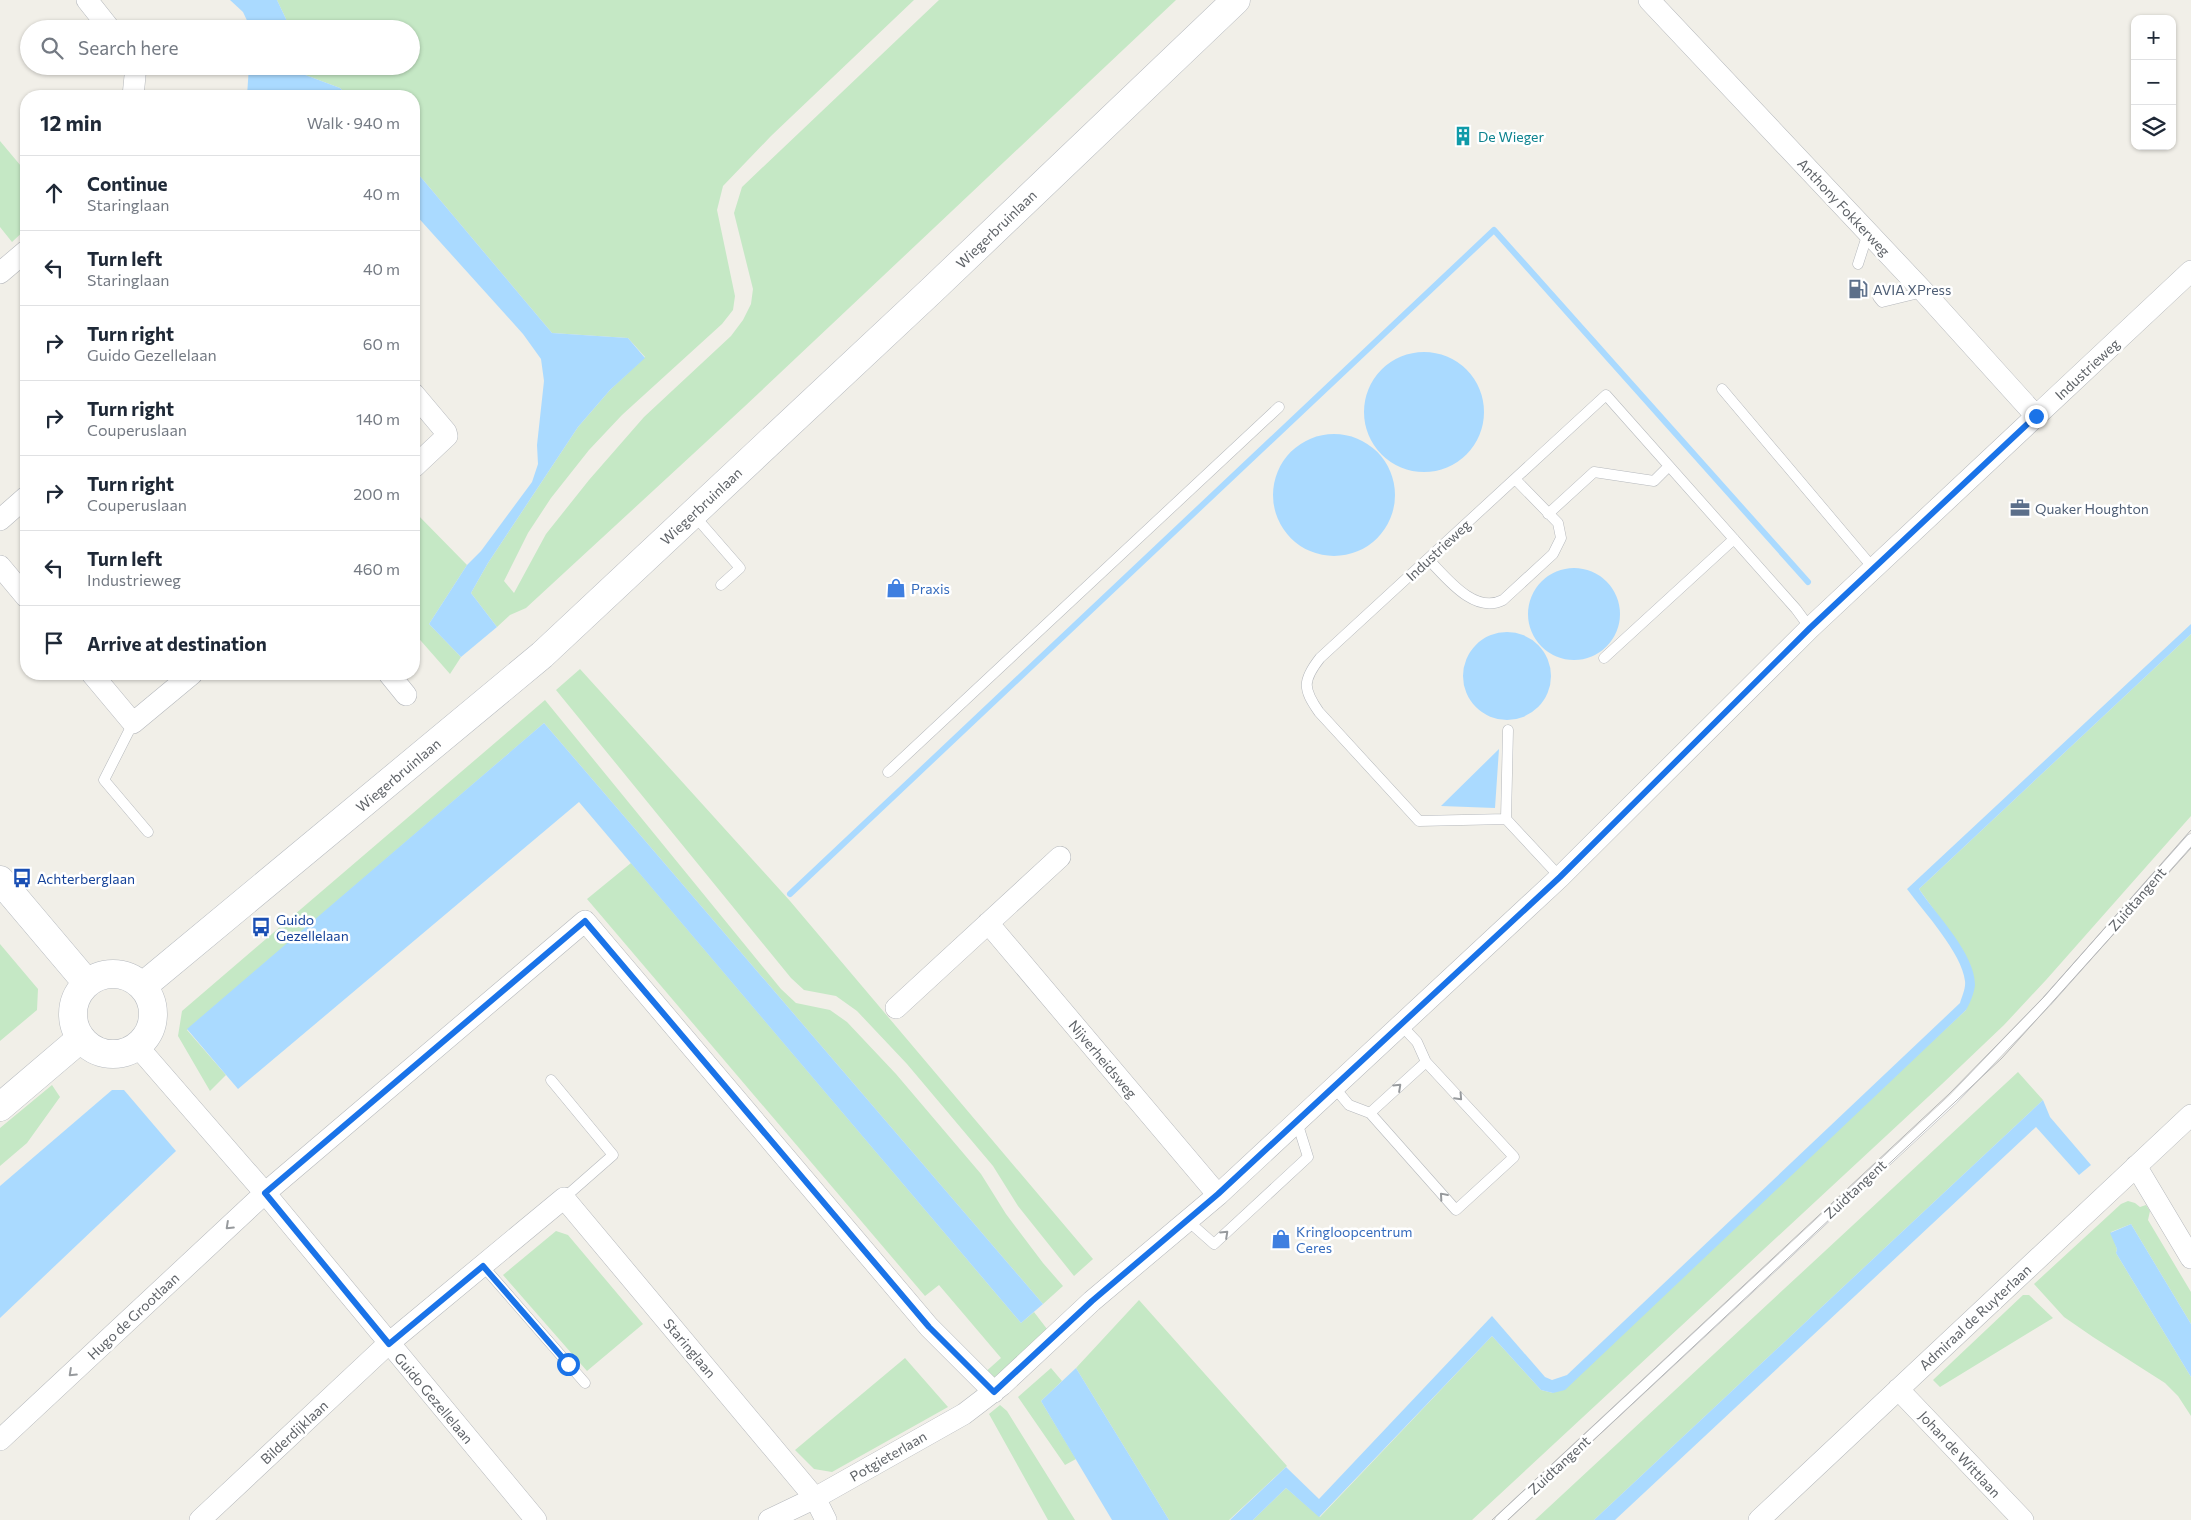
<!DOCTYPE html>
<meta charset="utf-8">
<style>
:root{--surface:#fff;--page:#f6f6f7;--text:#1f2937;--muted:#747a83;--line:#e0e1e3}
body{margin:0;font-family:Commissioner,sans-serif;background:var(--page);color:var(--text)}
.controls{position:absolute;right:15px;top:15px;display:grid;overflow:hidden;border-radius:10px;box-shadow:0 1px 4px #0004}
.controls button{width:45px;height:45px;display:grid;place-items:center;padding:0;border:0;border-bottom:1px solid var(--line);background:var(--surface);color:var(--text);font:25px sans-serif}
.stop{position:absolute;width:15px;height:15px;margin:-11px;border:4px solid #1a73e8;border-radius:50%;background:#fff}
.stop.end{background:#1a73e8;border-color:#fff;box-shadow:0 1px 5px #0008}
.list{margin:0;padding:0;list-style:none}
h2{display:flex;justify-content:space-between;align-items:center;height:65px;margin:0;padding:0 20px;font-size:21px}
h2 small{font-size:16px;font-weight:400;color:var(--muted)}
.list li{display:grid;grid-template-columns:32px 1fr auto;gap:15px;align-items:center;box-sizing:border-box;height:75px;padding:0 20px;border-top:1px solid var(--line)}
.list b{display:block;font-size:19px;white-space:nowrap}
.list p{margin:0;font-size:16px;white-space:nowrap;color:var(--muted)}
.list em{font-size:16px;font-style:normal;color:var(--muted)}
.icon{flex:none;width:28px;height:28px;fill:none;stroke:currentColor;stroke-width:2;stroke-linecap:round;stroke-linejoin:round}
.map{position:relative;flex:none;width:2191px;height:1520px;overflow:hidden}
.search{position:absolute;background:var(--surface);box-shadow:0 1px 4px #0004;left:20px;top:20px;width:400px;height:55px;display:flex;align-items:center;gap:12px;box-sizing:border-box;padding:0 18px;border-radius:28px;color:var(--muted);font-size:19px}
.panel{position:absolute;background:var(--surface);box-shadow:0 1px 4px #0004;left:20px;top:90px;width:400px;height:590px;border-radius:20px}
.map>svg:first-child{display:block}
.green{fill:#c5e8c5}
.water{fill:#aadaff}
.lines{fill:none;stroke-linecap:round;stroke-linejoin:round}
.stream{stroke:#aadaff;stroke-width:6}
.lane-casing{stroke:#b5b8bc;stroke-width:11}
.street-casing{stroke:#b5b8bc;stroke-width:22}
.secondary-casing{stroke:#b6babf;stroke-width:29}
.lane{stroke:#fff;stroke-width:10}
.street{stroke:#fff;stroke-width:21}
.secondary{stroke:#fff;stroke-width:28}
.tram{stroke:#b6b7b8;stroke-width:1}
.oneway{stroke:#979a9d}
.route{stroke:#1a73e8;stroke-width:6}
.labels{text-anchor:middle;dominant-baseline:central;stroke-width:5;stroke-linejoin:round;paint-order:stroke}
.culture-label{font-size:14px;fill:#0d838f;stroke:#fff;text-anchor:start}
.street-label{font-size:14px;fill:#5f6368;stroke:#fff}
.service-label{font-size:14px;fill:#4e5e75;stroke:#fff;text-anchor:start}
.shop-label{font-size:14px;fill:#366cbe;stroke:#fff;text-anchor:start}
.transit-label{font-size:14px;fill:#164399;stroke:#fff;text-anchor:start}
</style>
<div class="map">
<svg width="2191" height="1520" viewBox="0 0 2191 1520">
<rect width="100%" height="100%" fill="#f1efe8"/>
<path class="green" d="M277 0H914L771 136 723 186 717 210 735 296 733 310 722 324 622 415 589 450 551 498 528 533 504 581 514 593 546 534 589 480 644 417 731 336 743 320 751 304 753 289 734 213 742 187 939 0H1176L744 407 526 608 510 615 497 627 471 593 488 563 578 427 610 390 645 357 628 338 552 333 414 169V96H349L340 88 300 73 297 66H411V29H288L286 19Z
M0 141 26 172V229L12 242 0 227Z
M415 512 467 565 429 624 461 657 450 674 414 633Z
M2191 634V816L2046 980 2004 1025 1942 1084 1472 1520H1253L1286 1488 1320 1517 1492 1336 1541 1390 1553 1393 1966 1010 1971 967 1962 949 1919 889Z
M580 669 790 901 1093 1259 1074 1276 1018 1206 993 1166 907 1064 857 1011 836 996 804 990 791 978 556 690Z
M545 700 781 989 796 1003 830 1010 847 1022 896 1074 981 1174 1006 1214 1043 1263 1063 1286 1043 1304 544 723 187 1030 226 1075 210 1091 178 1036 182 1011Z
M631 863 1021 1323 1034 1312 1047 1329 994 1379 982 1375 1001 1358 939 1285 925 1296 587 899Z
M0 944 38 989 37 1010 0 1041Z
M2018 1072 2043 1100 1594 1520H1535Z
M52 1085 60 1097 27 1143 0 1166V1128Z
M2128 1201 2135 1203 2140 1207 2146 1205 2150 1211 2148 1220 2191 1292V1324L2131 1224 2111 1232 2117 1249 2116 1253 2191 1377V1416L2178 1396 2165 1383 2093 1337 2064 1317 2034 1284 2121 1204Z
M556 1231 568 1235 643 1324 587 1371 503 1275Z
M2023 1295H2029L2053 1318 1940 1387 1933 1380Z
M1139 1300 1287 1466 1229 1520H1169L1076 1368Z
M905 1358 948 1407 832 1472 814 1469 795 1450Z
M1051 1368 1062 1381 1041 1401 1076 1459 1065 1465 1018 1397Z
M1000 1405 1007 1411 1075 1520H1048L989 1414Z"/>
<path class="water" d="M230 0H277L286 19 288 29H251L243 12Z
M249 66H297L300 73 340 88 349 96H247Z
M414 169 552 333 628 338 645 358 610 390 578 427 488 563 471 593 497 627 461 657 429 624 467 565 481 551 532 482 538 464 537 445 544 381 541 359 523 334 414 213Z
M1364 412a60 60 0 1 1 120 0a60 60 0 1 1-120 0Z
M1273 495a61 61 0 1 1 122 0a61 61 0 1 1-122 0Z
M1528 614a46 46 0 1 1 92 0a46 46 0 1 1-92 0Z
M2191 624V634L1919 889C1936 915 1975 953 1975 985 1974 994 1970 1003 1966 1010L1565 1390 1553 1393 1541 1390 1492 1336 1319 1517 1286 1488 1253 1520H1230L1286 1467 1319 1499 1492 1316 1545 1377 1552 1380 1567 1375 1960 1003C1962 996 1966 988 1965 981 1962 953 1924 912 1907 889Z
M1463 676a44 44 0 1 1 88 0a44 44 0 1 1-88 0Z
M544 723 1043 1304 1021 1323 579 802 238 1089 187 1029Z
M1499 749 1495 808 1441 806Z
M112 1090H124L176 1151 0 1318V1186Z
M2043 1100 2050 1117 2091 1165 2079 1175 2036 1127 1615 1520H1594Z
M2131 1224 2191 1324V1377L2116 1253 2117 1249 2110 1233Z
M1076 1368 1169 1520H1112L1041 1401Z"/>
<g class="lines">
<path class="stream" d="M790 894 1494 230 1808 582"/>
<defs>
<path id="lane" d="M1858 264 1868 233
M1878 297 1882 302 1923 292
M1722 389 1874 569
M693 514 740 568 721 585
M1548 514 1594 472 1654 481 1669 466
M1428 559C1446 577 1474 615 1503 600L1553 554 1561 538 1558 523 1515 479
M1604 658 1734 539
M133 723 104 780 148 832
M888 772 1279 407
M1506 819 1508 730
M1560 877 1506 819 1419 821 1319 712C1303 689 1302 681 1320 658L1606 395 1796 609 1810 628
M551 1080 613 1155 564 1198
M1334 1087 1349 1105 1370 1113 1456 1210 1514 1157 1426 1062 1417 1042 1401 1025
M1370 1113 1426 1062
M1188 1221 1214 1244 1308 1157 1297 1122
M483 1266 585 1383
M1500 1520 1953 1099 2047 1001 2191 839"/>
<path id="street" d="M87 0 110 29
M1649 0 1924 292 2036 416
M133 96 136 66
M0 273 26 251
M414 394 446 432 447 436 414 467
M0 520 26 497
M0 566 26 597
M92 674 133 723 192 674
M389 674 406 695
M988 923 1218 1195
M896 1008 1060 857
M138 1047 265 1193 536 1520
M2136 1166 2191 1258
M1898 1389 2023 1520
M0 1440 265 1193 585 921 929 1327 994 1392
M200 1520 389 1343 564 1198 815 1498 826 1520
M769 1520 815 1498 964 1414 1002 1385 1092 1301 1218 1195 1560 877 1810 628 2191 271
M1759 1520 2191 1115"/>
<path id="secondary" d="M0 880 87 983
M73 1014a40 40 0 1 1 80 0a40 40 0 1 1-80 0Z
M143 986 542 655 931 291 1236 0
M0 1107 80 1039"/>
</defs>
<use href="#lane" class="lane-casing"/>
<use href="#street" class="street-casing"/>
<use href="#secondary" class="secondary-casing"/>
<use href="#lane" class="lane"/>
<use href="#street" class="street"/>
<use href="#secondary" class="secondary"/>
<path class="tram" d="M1492 1520 1949 1094 2043 998 2191 830
M1508 1520 2002 1058 2191 848"/>
</g>
<defs><path id="oneway-chevron" d="M-2-3.5L2.5 0L-2 3.5" fill="none" stroke-width="1.6" stroke-linecap="round" stroke-linejoin="round" transform="scale(1.25)"/></defs>
<g class="oneway">
<use href="#oneway-chevron" transform="translate(1398 1087) rotate(-43)"/>
<use href="#oneway-chevron" transform="translate(1459 1097) rotate(47)"/>
<use href="#oneway-chevron" transform="translate(1443 1196) rotate(-131)"/>
<use href="#oneway-chevron" transform="translate(229 1226) rotate(137)"/>
<use href="#oneway-chevron" transform="translate(1225 1234) rotate(-43)"/>
<use href="#oneway-chevron" transform="translate(72 1373) rotate(137)"/>
</g>
<g class="lines">
<path class="route" d="M568 1364 483 1266 389 1344 265 1193 585 921 929 1327 994 1392 1092 1301 1218 1194 1560 877 1810 628 2036 416"/>
</g>
<defs>
<symbol id="building-bare" viewBox="-9 -9 18 18"><path d="M-4-6H4V6H1V3H-1V6H-4ZM-2.5-4.3h1.7v1.8h-1.7ZM.8-4.3h1.7v1.8H.8ZM-2.5-1h1.7V.8h-1.7ZM.8-1h1.7V.8H.8Z" fill="#0f9aa8" stroke="#fff" stroke-width="2.5" paint-order="stroke"/></symbol>
<symbol id="fuel-bare" viewBox="-9 -9 18 18"><path d="M-5.5-6h7V0h2V4h1.3V-2.5L3-4.5l.8-.8L6-3V5H2.5V1h-1V6h-7ZM-4.2-4.7v3.2H.2V-4.7Z" fill="#5c6f8a" stroke="#fff" stroke-width="2.5" paint-order="stroke"/></symbol>
<symbol id="office-bare" viewBox="-9 -9 18 18"><path d="M-6-3h4V-5.5h4V-3h4V5H-6ZM-1-4.5V-3h2v-1.5ZM-6 0V1H6V0Z" fill="#5c6f8a" stroke="#fff" stroke-width="2.5" paint-order="stroke"/></symbol>
<symbol id="shop-bare" viewBox="-9 -9 18 18"><path d="M-5-2.5h2.3a2.7 3.5 0 0 1 5.4 0H5L5.5 6h-11ZM-1.5-2.5h3a1.5 2.3 0 0 0-3 0Z" fill="#3f7fe0" stroke="#fff" stroke-width="2.5" paint-order="stroke"/></symbol>
<symbol id="bus-bare" viewBox="-9 -9 18 18"><path d="M-5-6H5V4H4V6H2V4H-2V6H-4V4H-5ZM-3.5-4V0h7V-4ZM-3.5 1.2v1.5H-2V1.2ZM2 1.2v1.5H3.5V1.2Z" fill="#1a4fb4" stroke="#fff" stroke-width="2.5" paint-order="stroke"/></symbol>
</defs>
<g fill-rule="evenodd">
<use href="#building-bare" x="1449" y="122" width="28" height="28"/>
<use href="#fuel-bare" x="1844" y="275" width="28" height="28"/>
<use href="#office-bare" x="2006" y="494" width="28" height="28"/>
<use href="#shop-bare" x="882" y="574" width="28" height="28"/>
<use href="#bus-bare" x="8" y="864" width="28" height="28"/>
<use href="#bus-bare" x="247" y="913" width="28" height="28"/>
<use href="#shop-bare" x="1267" y="1225" width="28" height="28"/>
</g>
<g class="labels">
<g class="culture-label">
<text x="1478" y="136">De Wieger</text>
</g>
<g class="street-label">
<text transform="translate(1844 207) rotate(47)">Anthony Fokkerweg</text>
<text transform="translate(996 229) rotate(-44)">Wiegerbruinlaan</text>
<text transform="translate(2087 369) rotate(-43)">Industrieweg</text>
<text transform="translate(701 506) rotate(-43)">Wiegerbruinlaan</text>
<text transform="translate(1438 550) rotate(-43)">Industrieweg</text>
<text transform="translate(398 775) rotate(-40)">Wiegerbruinlaan</text>
<text transform="translate(2137 899) rotate(-49)">Zuidtangent</text>
<text transform="translate(1103 1059) rotate(50)">Nijverheidsweg</text>
<text transform="translate(1855 1189) rotate(-43)">Zuidtangent</text>
<text transform="translate(133 1316) rotate(-43)">Hugo de Grootlaan</text>
<text transform="translate(1975 1317) rotate(-43)">Admiraal de Ruyterlaan</text>
<text transform="translate(690 1348) rotate(50)">Staringlaan</text>
<text transform="translate(434 1398) rotate(50)">Guido Gezellelaan</text>
<text transform="translate(294 1432) rotate(-43)">Bilderdijklaan</text>
<text transform="translate(1960 1454) rotate(47)">Johan de Wittlaan</text>
<text transform="translate(888 1456) rotate(-30)">Potgieterlaan</text>
<text transform="translate(1559 1465) rotate(-43)">Zuidtangent</text>
</g>
<g class="service-label">
<text x="1873" y="289">AVIA XPress</text>
<text x="2035" y="508">Quaker Houghton</text>
</g>
<g class="shop-label">
<text x="911" y="588">Praxis</text>
<text x="1296" y="1231">Kringloopcentrum<tspan x="1296" dy="16">Ceres</tspan></text>
</g>
<g class="transit-label">
<text x="37" y="878">Achterberglaan</text>
<text x="276" y="919">Guido<tspan x="276" dy="16">Gezellelaan</tspan></text>
</g>
</g>
</svg>
<div class="controls">
<button>+</button>
<button>−</button>
<button><svg class="icon" aria-label="layers" viewBox="0 0 24 24"><path d="M12 4l9 5-9 5-9-5zM3 14l9 5 9-5"/></svg></button>
</div>
<div class="stop" style="left:568px;top:1364px"></div>
<div class="stop end" style="left:2036px;top:416px"></div>
<div class="search"><svg class="icon" aria-label="search" viewBox="0 0 24 24"><circle cx="10" cy="10" r="6"/><path d="M15 15l6 6"/></svg>Search here</div>
<section class="panel">
<h2>12 min<small>Walk · 940 m</small></h2>
<ul class="list">
<li><svg class="icon" aria-label="ahead" viewBox="0 0 24 24"><path d="M12 20V5M6 11l6-6 6 6"/></svg><div><b>Continue</b><p>Staringlaan</p></div><em>40 m</em></li>
<li><svg class="icon" aria-label="left" viewBox="0 0 24 24"><path d="M17 20v-9H6M10 6l-5 5 5 5"/></svg><div><b>Turn left</b><p>Staringlaan</p></div><em>40 m</em></li>
<li><svg class="icon" aria-label="right" viewBox="0 0 24 24"><path d="M7 20v-9h11M14 6l5 5-5 5"/></svg><div><b>Turn right</b><p>Guido Gezellelaan</p></div><em>60 m</em></li>
<li><svg class="icon" aria-label="right" viewBox="0 0 24 24"><path d="M7 20v-9h11M14 6l5 5-5 5"/></svg><div><b>Turn right</b><p>Couperuslaan</p></div><em>140 m</em></li>
<li><svg class="icon" aria-label="right" viewBox="0 0 24 24"><path d="M7 20v-9h11M14 6l5 5-5 5"/></svg><div><b>Turn right</b><p>Couperuslaan</p></div><em>200 m</em></li>
<li><svg class="icon" aria-label="left" viewBox="0 0 24 24"><path d="M17 20v-9H6M10 6l-5 5 5 5"/></svg><div><b>Turn left</b><p>Industrieweg</p></div><em>460 m</em></li>
<li><svg class="icon" aria-label="arrive" viewBox="0 0 24 24"><path d="M6 21V4h12l-3 4 3 4H6"/></svg><div><b>Arrive at destination</b></div></li>
</ul>
</section>
</div>
